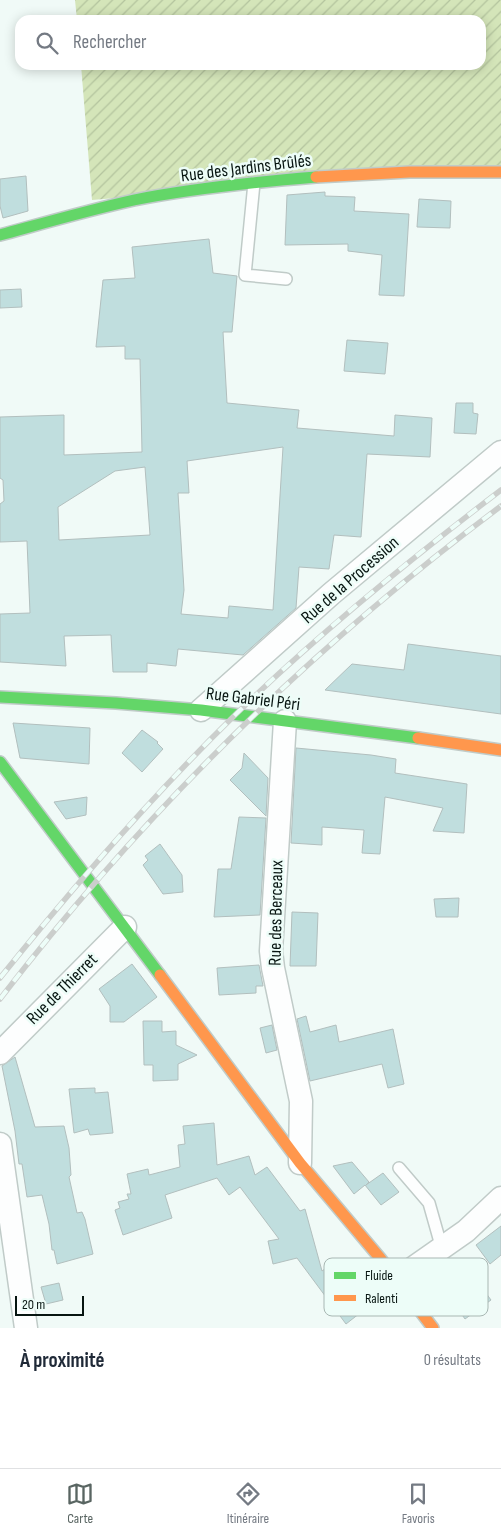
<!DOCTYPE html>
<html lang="fr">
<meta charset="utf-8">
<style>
:root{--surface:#fff;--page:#f6f6f7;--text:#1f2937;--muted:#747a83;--line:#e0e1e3;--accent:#596562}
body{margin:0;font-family:"Sofia Sans Condensed",sans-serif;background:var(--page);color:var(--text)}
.scale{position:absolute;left:15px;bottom:12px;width:69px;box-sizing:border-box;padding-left:5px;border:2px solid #071511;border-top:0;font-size:14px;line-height:18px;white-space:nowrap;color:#071511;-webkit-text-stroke:4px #edfdf8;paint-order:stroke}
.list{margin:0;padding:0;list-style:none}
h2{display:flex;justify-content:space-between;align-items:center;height:65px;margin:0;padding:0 20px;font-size:21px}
h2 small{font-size:16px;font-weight:400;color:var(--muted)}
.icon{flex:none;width:28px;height:28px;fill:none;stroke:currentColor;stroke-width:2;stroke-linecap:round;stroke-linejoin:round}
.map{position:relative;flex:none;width:501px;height:1328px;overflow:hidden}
.search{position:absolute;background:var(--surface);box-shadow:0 2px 12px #0003;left:15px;right:15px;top:15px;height:55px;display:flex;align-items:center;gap:12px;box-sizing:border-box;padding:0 18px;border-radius:15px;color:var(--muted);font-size:19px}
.sheet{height:140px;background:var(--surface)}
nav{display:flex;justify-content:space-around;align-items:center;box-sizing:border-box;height:70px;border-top:1px solid var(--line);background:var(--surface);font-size:14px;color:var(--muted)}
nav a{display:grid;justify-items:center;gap:2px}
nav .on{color:var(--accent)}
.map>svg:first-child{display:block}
.garden{fill:url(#garden-furrows)}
.building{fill:#c0dede;stroke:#b2bfbe;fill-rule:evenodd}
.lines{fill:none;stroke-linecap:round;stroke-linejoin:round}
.lane-casing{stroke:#c0cbc8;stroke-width:14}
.street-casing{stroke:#c0cbc8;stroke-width:25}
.fast-casing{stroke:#c0cbc8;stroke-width:14}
.slow-casing{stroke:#c0cbc8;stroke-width:14}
.lane{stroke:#fdfefe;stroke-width:11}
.street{stroke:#fdfefe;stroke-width:22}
.fast{stroke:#63d668;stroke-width:11}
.slow{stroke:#ff974d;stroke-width:11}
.rail-casing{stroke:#cbcecc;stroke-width:5.5}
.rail{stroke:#edfdf8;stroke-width:4;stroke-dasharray:11;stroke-linecap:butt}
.labels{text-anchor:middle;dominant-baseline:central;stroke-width:5;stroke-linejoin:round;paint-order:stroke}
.street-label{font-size:18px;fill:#071511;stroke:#edfdf8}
.key{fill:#edfdf8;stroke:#a8b7b3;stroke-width:1}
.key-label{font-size:14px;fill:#071511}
</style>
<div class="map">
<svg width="501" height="1328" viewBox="0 0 501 1328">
<defs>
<pattern id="garden-furrows" width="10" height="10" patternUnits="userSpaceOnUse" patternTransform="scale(1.25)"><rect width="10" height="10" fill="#d4e5b9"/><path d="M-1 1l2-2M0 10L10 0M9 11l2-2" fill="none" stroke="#b4c49e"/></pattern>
</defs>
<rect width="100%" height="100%" fill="#f0faf7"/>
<path class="garden" d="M75 0H501V165L92 200 81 65H481V20H77Z"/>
<path class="building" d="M26 176 28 211 3 218 0 206V179Z
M325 192V196L355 197 354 211 409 214 404 296 379 295 382 255 348 251V244L285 245 287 195Z
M419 199 451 201 450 228 417 227Z
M209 239 213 273 237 276 232 332H223L227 403 299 410 297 428 394 436 395 415 432 418 430 457 367 454 361 537 334 535 329 569 299 567 296 608 243 655 178 649 176 666 147 663V672H113L111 635 64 636 66 666 0 662V614L30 613 27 541 0 542V504L4 501 3 480 0 478V417L64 415V455L142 452 140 359H125V346L96 347 103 280 135 278 132 247ZM283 447 273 610 229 606 228 618 181 614 184 590 178 493H189L187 461ZM145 467 150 535 59 540 58 507 115 471Z
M21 289 22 307 0 308V290Z
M347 340 388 343 385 374 344 371Z
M456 403H473V413L478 414 476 434 454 433Z
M408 644 501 656V714L325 690 352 664 404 670Z
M13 723 90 728 89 764 20 758Z
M142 730 158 742 157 743 163 749 142 772 122 753Z
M296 748 371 755 396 759 395 773 467 784 464 833 433 831 443 808 385 797 380 854 362 853 364 830 322 827V845L291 843Z
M244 753 268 778 266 816 230 780 242 768Z
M87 797 86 815 66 819 54 802Z
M239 817 266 818 260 915 214 917 218 869H231Z
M160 844 182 875 183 892 163 894 143 865 148 860 145 856Z
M459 898 458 917H436L434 899Z
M292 912 318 913 316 966H290Z
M132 964 157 997 124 1022H110V1006L99 989Z
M259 965 263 986H256V993L219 995 217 968Z
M306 1016 310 1032 336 1025 339 1042 393 1029 404 1084 388 1088 382 1064 310 1081 297 1019Z
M143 1021H162V1032L176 1031V1045L197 1055 178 1064V1080L153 1081V1065H144Z
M272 1025 277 1050 266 1053 260 1028Z
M15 1057 35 1127 64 1126 69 1148 71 1175 69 1177 77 1213 82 1212 85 1219 93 1254 57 1264 54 1250H52L49 1224 42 1195 27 1197 22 1164H19L15 1131 2 1066Z
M95 1088V1093L108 1092 113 1133 90 1135 88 1129 74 1133 69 1089Z
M214 1123 217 1165 249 1156 255 1175 267 1167 300 1211 305 1209 322 1271 336 1261 369 1306 346 1324 297 1258 273 1264 268 1241 279 1239 240 1187 229 1195 217 1178 165 1195 172 1218 123 1235 115 1210 120 1208 118 1202 129 1199 127 1194H131L127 1174 148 1169 149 1175 180 1167 178 1145 185 1144 183 1126Z
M352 1162 369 1182 366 1185 383 1173 399 1192 381 1205 365 1185 354 1194 333 1166Z
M501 1226V1255L490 1264 476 1245Z
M474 1277 491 1300 465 1319 449 1296Z
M59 1283 63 1300 46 1304 41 1287Z"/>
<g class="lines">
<defs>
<path id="lane" d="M254 183 245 275 286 279
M399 1168 429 1203 442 1249"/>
<path id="street" d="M201 710 331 594 501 452
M285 721 271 951 273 968 301 1101 300 1163
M0 1053 125 927
M0 1144 26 1328
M396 1280 466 1231 501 1198"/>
<path id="fast" d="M0 235C44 223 89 210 134 200 194 188 255 182 316 177
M0 697 116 703 201 710 418 738
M0 762 160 975"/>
<path id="slow" d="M316 177 409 172H501
M418 738 501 750
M160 975 300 1163 380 1258 433 1328"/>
</defs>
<use href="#lane" class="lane-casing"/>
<use href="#street" class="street-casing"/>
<use href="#fast" class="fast-casing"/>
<use href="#slow" class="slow-casing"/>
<use href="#lane" class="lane"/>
<use href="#street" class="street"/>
<use href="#fast" class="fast"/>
<use href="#slow" class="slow"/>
<defs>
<path id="rail" d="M0 978C74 886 151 797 235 715 318 634 408 561 501 490
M0 999C144 812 312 647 501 506"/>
</defs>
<use href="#rail" class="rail-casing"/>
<use href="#rail" class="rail"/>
</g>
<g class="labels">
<g class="street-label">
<text transform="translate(246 168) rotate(-7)">Rue des Jardins Brûlés</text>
<text transform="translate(350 580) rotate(-41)">Rue de la Procession</text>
<text transform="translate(253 699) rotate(7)">Rue Gabriel Péri</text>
<text transform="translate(276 913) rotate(-89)">Rue des Berceaux</text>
<text transform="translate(62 989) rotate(-45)">Rue de Thierret</text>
</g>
</g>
<rect x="324" y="1258" width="164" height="58" rx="8" class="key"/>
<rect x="334" y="1272" width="22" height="7" fill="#63d668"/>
<rect x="334" y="1295" width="22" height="6" fill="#ff974d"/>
<g class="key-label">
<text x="365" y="1280">Fluide</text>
<text x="365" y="1303">Ralenti</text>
</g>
</svg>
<div class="scale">20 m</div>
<div class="search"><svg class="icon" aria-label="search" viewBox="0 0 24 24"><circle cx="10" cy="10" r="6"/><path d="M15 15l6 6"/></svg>Rechercher</div>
</div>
<section class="sheet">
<h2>À proximité<small>0 résultats</small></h2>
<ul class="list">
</ul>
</section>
<nav>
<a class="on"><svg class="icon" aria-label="map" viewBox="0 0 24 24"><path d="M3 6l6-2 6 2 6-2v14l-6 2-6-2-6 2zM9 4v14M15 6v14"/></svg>Carte</a>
<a><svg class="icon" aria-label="directions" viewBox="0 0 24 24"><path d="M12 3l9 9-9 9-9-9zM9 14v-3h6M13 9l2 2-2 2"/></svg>Itinéraire</a>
<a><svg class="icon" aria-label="saved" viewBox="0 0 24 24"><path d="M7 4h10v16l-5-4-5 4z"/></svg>Favoris</a>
</nav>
